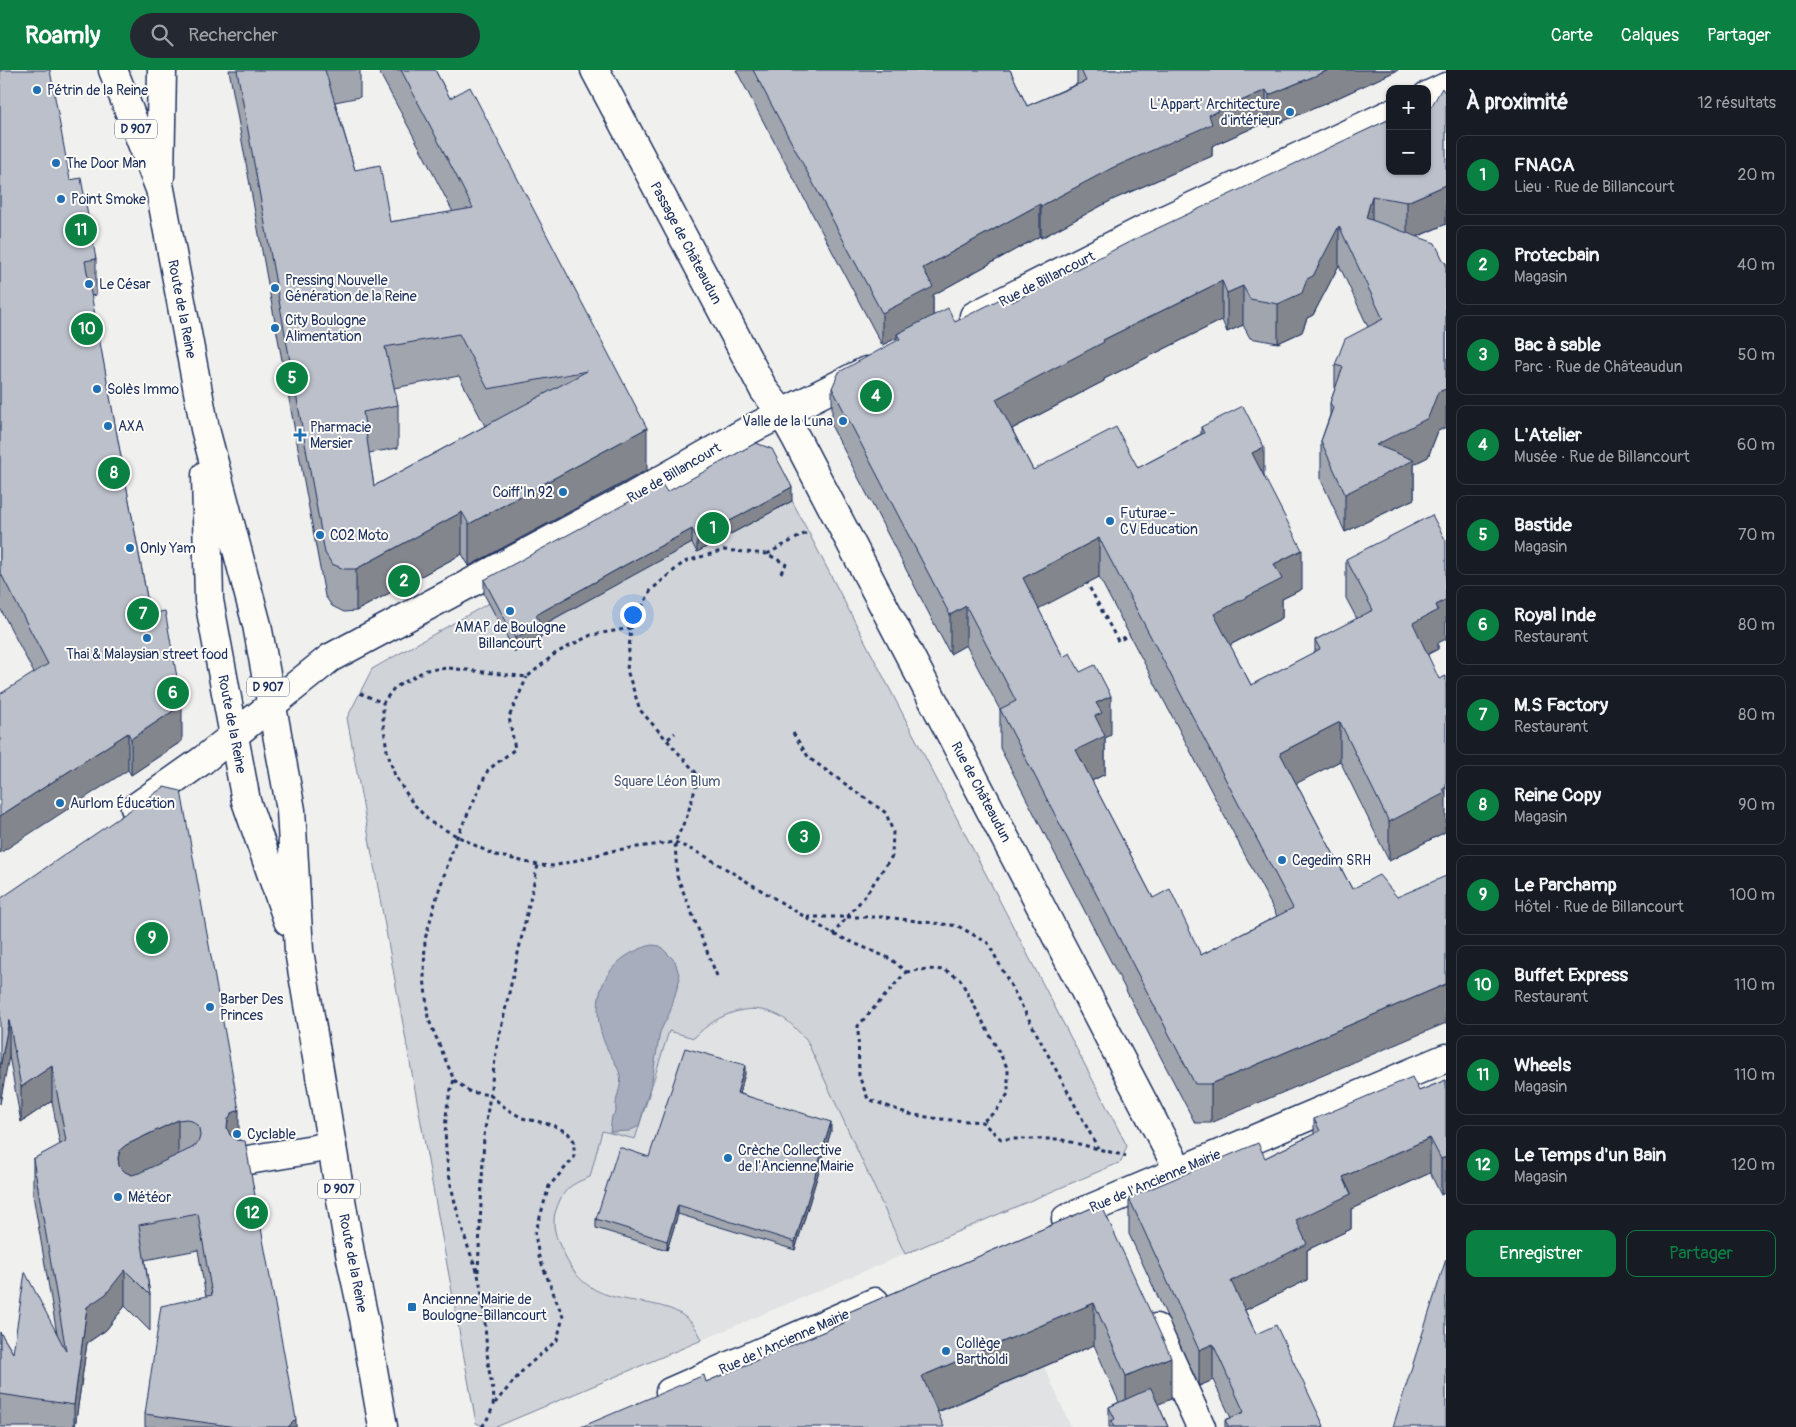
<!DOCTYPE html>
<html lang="fr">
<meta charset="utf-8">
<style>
:root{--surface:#171b24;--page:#242831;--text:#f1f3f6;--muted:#9ea1a6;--line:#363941;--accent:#0b8043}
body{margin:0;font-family:Pangolin,sans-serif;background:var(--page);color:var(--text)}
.controls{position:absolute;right:15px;top:15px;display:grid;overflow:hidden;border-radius:10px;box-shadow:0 1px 4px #0004}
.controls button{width:45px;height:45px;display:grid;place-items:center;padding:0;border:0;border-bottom:1px solid var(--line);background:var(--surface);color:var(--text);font:25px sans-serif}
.you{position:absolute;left:632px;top:544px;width:18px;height:18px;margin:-12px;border:4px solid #fff;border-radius:50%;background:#1a73e8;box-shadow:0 0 0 8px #1a73e833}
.badge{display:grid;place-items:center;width:32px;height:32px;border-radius:50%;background:var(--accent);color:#fff;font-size:16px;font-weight:700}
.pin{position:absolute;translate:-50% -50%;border:2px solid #fff;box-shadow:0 1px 5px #0006}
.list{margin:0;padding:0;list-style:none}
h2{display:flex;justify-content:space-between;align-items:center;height:65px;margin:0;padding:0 20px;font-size:21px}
h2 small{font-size:16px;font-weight:400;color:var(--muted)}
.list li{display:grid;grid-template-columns:32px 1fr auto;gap:15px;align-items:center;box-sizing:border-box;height:80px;margin:0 10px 10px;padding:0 10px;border:1px solid var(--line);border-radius:10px}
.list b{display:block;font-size:19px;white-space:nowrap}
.list p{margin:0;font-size:16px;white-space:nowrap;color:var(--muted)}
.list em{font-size:16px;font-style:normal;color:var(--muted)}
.actions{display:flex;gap:10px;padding:15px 20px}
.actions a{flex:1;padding:11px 0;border:1px solid var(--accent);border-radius:10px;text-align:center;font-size:18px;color:var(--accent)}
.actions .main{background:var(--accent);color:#fff}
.icon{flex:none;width:28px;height:28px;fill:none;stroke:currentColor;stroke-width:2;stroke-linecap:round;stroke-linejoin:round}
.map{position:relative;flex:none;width:1446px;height:1357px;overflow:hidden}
header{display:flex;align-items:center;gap:30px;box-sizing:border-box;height:70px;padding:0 25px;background:var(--accent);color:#fff}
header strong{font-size:24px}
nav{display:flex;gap:28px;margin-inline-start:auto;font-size:18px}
.search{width:350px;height:45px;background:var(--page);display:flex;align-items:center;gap:12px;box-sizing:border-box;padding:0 18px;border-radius:28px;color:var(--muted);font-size:19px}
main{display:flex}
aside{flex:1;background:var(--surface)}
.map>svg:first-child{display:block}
.built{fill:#e0e2e3}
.green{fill:#d0d3d8;stroke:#76819b}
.water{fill:#a7adbd;stroke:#6f7b97}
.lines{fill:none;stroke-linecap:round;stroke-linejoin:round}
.minor-casing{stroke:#1b2f5e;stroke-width:31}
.major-casing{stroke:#1b2f5e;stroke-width:31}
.path{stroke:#1b2f5e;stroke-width:3;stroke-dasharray:4 4;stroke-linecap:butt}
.minor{stroke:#fdfcf7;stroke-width:28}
.major{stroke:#fdfcf7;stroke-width:28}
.wall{fill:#a1a5ae;stroke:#1b2f5e;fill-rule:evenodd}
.shaded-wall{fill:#83868d;stroke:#1b2f5e}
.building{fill:#bbc0ca;stroke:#1b2f5e;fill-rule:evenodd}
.poi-dot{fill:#1f6fb2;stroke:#fdfcf7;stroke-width:2}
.labels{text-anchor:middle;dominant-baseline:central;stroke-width:4;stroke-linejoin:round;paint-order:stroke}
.shield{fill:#fdfcf7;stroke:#5f6c8c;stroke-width:1}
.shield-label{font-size:12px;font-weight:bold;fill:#1b2f5e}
.poi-label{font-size:14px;fill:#1b2f5e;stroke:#fdfcf7;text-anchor:start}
.street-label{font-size:14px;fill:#1b2f5e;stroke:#fdfcf7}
.park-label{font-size:14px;fill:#48587c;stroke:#fdfcf7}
</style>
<header>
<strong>Roamly</strong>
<div class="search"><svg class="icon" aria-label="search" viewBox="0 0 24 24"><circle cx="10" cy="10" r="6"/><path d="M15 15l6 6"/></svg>Rechercher</div>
<nav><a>Carte</a><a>Calques</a><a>Partager</a></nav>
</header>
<main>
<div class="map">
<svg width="1446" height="1357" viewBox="0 0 1446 1357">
<rect width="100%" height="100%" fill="#f0f0ee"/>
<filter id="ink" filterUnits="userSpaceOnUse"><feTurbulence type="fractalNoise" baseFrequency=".02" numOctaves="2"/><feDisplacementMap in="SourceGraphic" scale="10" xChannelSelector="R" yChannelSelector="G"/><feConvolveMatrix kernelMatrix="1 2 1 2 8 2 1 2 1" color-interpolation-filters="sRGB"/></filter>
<g filter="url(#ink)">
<path class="built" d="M740 940 766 941 785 950 806 969 905 1184 702 1270 698 1260 664 1236 608 1225 589 1216 569 1197 557 1170 553 1152 560 1126 573 1113 590 1107 602 1061 635 1069 669 961 694 968 716 948Z
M1008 1215 1071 1357H679Z"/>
<path class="green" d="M772 392 1127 1076 1121 1092 905 1184 806 969C799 963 793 955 786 950 755 928 717 943 694 968L669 961 635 1069 602 1061 590 1107C568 1115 562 1121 555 1143 552 1156 556 1168 562 1180 568 1194 576 1207 589 1216 625 1241 683 1221 702 1270L496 1357H486L476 1353 347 648 372 599 489 533Z"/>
<path class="water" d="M652 875 660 876 675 891 680 908 670 942 660 962 652 1010 639 1056 629 1061 610 1062 612 1046 616 1042C614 1028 623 1016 620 1005 617 993 609 984 605 974 587 929 604 887 652 875Z"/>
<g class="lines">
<defs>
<path id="minor" d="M595 0 764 320 782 343 797 370 1179 1101
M1427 26 1446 17
M974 246 1149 157 1390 44
M135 738 203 690 330 588 633 426 751 359 866 301
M242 1091 332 1076
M1066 1149 1446 988
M1156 1258 1201 1357
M670 1322 875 1232"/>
<path id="major" d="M113 0 160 119 205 359 257 555 291 740 299 881 351 1189 364 1248 383 1357
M160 107 162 0
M206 405 209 530 215 563 246 731 288 851"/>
</defs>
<use href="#minor" class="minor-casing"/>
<use href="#major" class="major-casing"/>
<path class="path" d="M767 484 808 462
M1086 511 1118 571 1129 565
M631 558 591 565 556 583 527 607 449 598 426 600 394 618 383 633V651L387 681 395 706 412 732 430 752 492 784 538 795 554 796 616 780 675 772 705 786 833 864 891 889 906 902 858 956 859 1006 868 1029 909 1044 939 1049 982 1052 1001 1069H1059L1126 1086
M360 623 383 633
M793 663 809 688 886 743 893 762 892 786 865 826 833 864
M668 669 675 663
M807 847H885L958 856 988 873 1098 1078
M906 902 927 899 945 900 960 909 1008 999V1024L996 1041 982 1052
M717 906 677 806 675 772 687 746 699 706 640 640 627 600 631 558 651 520 684 492 724 480 767 484 786 494 779 506
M454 1010 470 1022 490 1025 507 1039 522 1048 553 1055 568 1063 574 1071V1088L549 1116 535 1164 539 1187 563 1247 557 1270 524 1299 495 1333
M478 1202 484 1066 497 976 538 795
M482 1357C502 1329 491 1322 488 1292 485 1264 485 1233 478 1205 476 1196 471 1186 468 1177 451 1125 435 1062 454 1010L428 948 424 906 425 869 438 823 457 767 488 700 515 679 509 647 527 607"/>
<use href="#minor" class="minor"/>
<use href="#major" class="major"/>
</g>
<path class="wall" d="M0 0 70 110 96 189V225L91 226 150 544 182 671 131 705 128 700 34 603 0 538Z
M229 0H360V27L335 32 355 100 390 152 453 142 423 84 378 0H435L647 400 469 496 462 484 356 541 344 542 332 536 325 526ZM459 306 485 356 374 416 369 383 398 378V335L394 318Z
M736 0H1010L1027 36 1077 14V0H1398L1322 35 1269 57 1266 52 1212 76V86L1112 130 1041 168 1040 166 933 225V245L955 252 1012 232 1390 49 1446 154 1417 167 1444 192 1446 193V357L1438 361 1428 387 1414 394V429L1345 462 1321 410V371L1330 345V333L1335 319V295L1368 257 1339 195 1313 245 1307 248 1302 262 1278 273 1250 268 1243 255 1227 262 1222 250 1104 309V311L1012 359 1033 400 1138 398 1201 364V357L1264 406 1302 519 1282 529V548L1230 575 1251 615 1315 582V570L1357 549 1346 528V489L1438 573V579L1428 584 1445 762 1389 791 1340 691 1296 713 1352 819 1211 1053H1195L1000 678V640L966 575 950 584 832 357V318L897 271V268L882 275ZM1099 507 1277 846 1201 885 1153 828 1092 711 1105 704V668L1111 665 1063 587 1038 538Z
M792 431 697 482 692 473 627 508 541 556V567L515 582 484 524V510Z
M0 829 239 1070 296 1357H145V1344L206 1227 198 1180 145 1190 150 1225V1261L125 1236 106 1260 87 1273 75 1357H0V1262L13 1283 57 1264 33 1125V1089L60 1075 52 1031 21 1052 9 986Z
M745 1004 739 1023 831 1061 795 1180 678 1144 667 1180 596 1158V1149L649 1087Z
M1446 1010V1122L1441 1125 1430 1103 1351 1139V1159L1307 1180V1210L1245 1240 1256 1264 1324 1357H1225V1350L1231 1348 1213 1310 1199 1316 1129 1164V1128L1265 1088 1314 1064V1049L1419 1021Z
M1101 1134 1171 1329 1158 1334 1168 1357H1109V1337L1119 1332 1094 1275 938 1342 706 1312 842 1254V1245Z"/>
<path class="shaded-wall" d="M1329 0H1398L1322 35 1269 57V25Z
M1266 20V52L1212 76V86L1112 130 1041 168V136L1209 45Z
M1446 115V154L1407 171V132Z
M1372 126V165L1366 148Z
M1040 134V166L933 225V249L897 264V268L882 275V243L923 198Z
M1339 156V195L1313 245 1307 248 1302 262 1278 273V234L1307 209Z
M1222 211V250L1104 309V311L996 367V329L1103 270Z
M1243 216V255L1227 262V223Z
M1446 319V357L1438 361 1428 387 1414 394V429L1345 462V424L1376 375 1438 322Z
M647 358V400L469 496V454Z
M1264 377V416L1252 383Z
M792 417V431L697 482V469Z
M462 442V484L356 541V499Z
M692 459V473L541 556V567L515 582V568L536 545 627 494Z
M1099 468V507L1023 547V508Z
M1302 480V519L1282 529V548L1214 583V544L1274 494Z
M1446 530V569L1438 573V579L1413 592V553L1436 535Z
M966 536V575L950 584V545Z
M1111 626V665L1105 668V704L1076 719V680L1095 646 1096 633Z
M182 635V671L131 705V669Z
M1340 652V691L1280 722V683Z
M128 663V700L0 783V746Z
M1446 717V756L1445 757V762L1389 791V752Z
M1446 914V953L1211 1053V1014Z
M9 950V986L0 1034V998Z
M745 995V1004L737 1031V1023Z
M52 996V1031L21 1052V1017Z
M239 1040V1076L232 1079 227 1058 228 1049 232 1043Z
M178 1050V1086L120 1116 118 1088 120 1080 126 1075Z
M831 1052V1061L795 1180V1172Z
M1430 1068V1103L1351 1139V1159L1307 1180V1210L1231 1247V1211L1296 1150 1343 1107Z
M1446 1087V1122L1441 1125V1089Z
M678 1135V1144L667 1180V1171Z
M125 1200V1236L106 1260 87 1273 75 1357H74V1335L87 1237Z
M1094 1233V1275L922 1348V1306Z
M1213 1274V1310L1199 1316V1280Z
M1171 1287V1329L1126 1348V1306Z
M296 1349V1357H288Z"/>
<path class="building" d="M0 0H50L70 110 81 108 96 189 85 191 150 544 165 541 182 635 131 669 128 663 0 746V624L48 594 0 502Z
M237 0H325L355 100 380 95 390 152 473 138 423 42 401 0H435L450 28 470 17 647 358 469 454 462 442 356 499H344L332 494 325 483ZM459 264 488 319 587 301 374 416 363 342 398 335 385 277Z
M753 0H1010L1027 36 1086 11 1081 0H1329L1269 25 1266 20 1209 45 1212 54 1112 98 1041 136 1040 134 923 198 933 217 882 243Z
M1442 18 1446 25V115L1407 132 1372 126 1366 148 1435 173 1444 192 1446 193V319L1438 322 1428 348 1376 375 1414 390 1345 424 1321 371 1333 338 1330 333 1343 297 1335 295 1345 269 1383 249 1339 156 1313 206 1307 209 1302 223 1278 234 1250 229 1243 216 1227 223 1222 211 1103 270 1104 272 996 329 1033 400 1116 357 1138 398 1204 363 1201 357 1243 336 1264 377 1252 383 1302 480 1274 494 1282 509 1214 544 1251 615 1320 579 1315 570 1373 540 1346 489 1432 445 1446 471V530L1436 535 1438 540 1413 553 1439 609 1446 606V717L1443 719 1445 723 1389 752 1340 652 1280 683 1352 819 1379 805 1397 827 1446 806V914L1211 1014H1195L1000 639 1016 631 966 536 950 545 832 318 839 302 900 269 897 264 948 238 955 252 1004 227 1012 232 1141 166 1390 49V101H1427V36L1431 37ZM1099 468 1293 838 1201 885 1170 819 1153 828 1076 680 1105 666 1095 646 1102 643 1096 633 1111 626 1095 595 1080 602 1070 583 1063 587 1023 508Z
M756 373 772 379 792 417 697 469 692 459 627 494 536 545 541 554 515 568 484 510 662 414 667 422Z
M164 717 181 721 239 1040 232 1043 228 1049 227 1058 230 1065 236 1070 245 1071 296 1349 288 1357H236L145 1344 161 1236 212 1225 198 1144 139 1155 150 1225 125 1200 106 1224 87 1237 74 1335 0 1324V1262L13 1283 25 1202 66 1281 33 1089 66 1071 52 996 21 1017 9 950 0 998V829ZM187 1049 194 1052 199 1058 200 1066 198 1073 192 1078 139 1103 132 1105 125 1102 119 1096 118 1088 120 1080 126 1075 178 1050Z
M685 978 745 995 737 1023 831 1052 795 1172 678 1135 667 1171 596 1149 619 1077 649 1087Z
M1412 1007 1419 1021 1446 1010V1087L1441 1089 1430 1068 1343 1107 1351 1124 1296 1150 1307 1174 1231 1211 1256 1264 1276 1255 1324 1356 1321 1357H1229L1225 1350 1244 1342 1213 1274 1199 1280 1129 1128 1258 1073 1265 1088 1320 1061 1314 1049Z
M1101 1134 1171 1287 1126 1306 1094 1233 922 1306 944 1357H581L704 1305 706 1312 844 1253 842 1245Z
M1446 1189V1357H1393Z
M1151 1318 1168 1357H1114L1111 1351 1115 1349 1109 1337Z"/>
</g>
<g class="poi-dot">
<circle cx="37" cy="20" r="5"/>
<circle cx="1290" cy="42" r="5"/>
<circle cx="56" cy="93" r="5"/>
<circle cx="61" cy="129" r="5"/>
<circle cx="89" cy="214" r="5"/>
<circle cx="275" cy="218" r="5"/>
<circle cx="275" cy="258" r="5"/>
<circle cx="97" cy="319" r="5"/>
<circle cx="843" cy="351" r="5"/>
<circle cx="108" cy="356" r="5"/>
<path d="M297.5 357.5h5v5h5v5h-5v5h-5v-5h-5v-5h5z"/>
<circle cx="563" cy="422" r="5"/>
<circle cx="1110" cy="451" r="5"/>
<circle cx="320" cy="465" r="5"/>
<circle cx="130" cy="478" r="5"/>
<circle cx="510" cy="541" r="5"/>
<circle cx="147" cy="568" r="5"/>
<circle cx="60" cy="733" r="5"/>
<circle cx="1282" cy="790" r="5"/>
<circle cx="210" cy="937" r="5"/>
<circle cx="237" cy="1064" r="5"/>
<circle cx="728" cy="1088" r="5"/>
<circle cx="118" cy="1127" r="5"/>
<rect x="407" y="1232" width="10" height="10" rx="2.5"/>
<circle cx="946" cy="1281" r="5"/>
</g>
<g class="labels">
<g class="shield">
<rect x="115" y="49.5" width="42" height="19" rx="4"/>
<rect x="247" y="607.5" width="42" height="19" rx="4"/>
<rect x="318" y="1109.5" width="42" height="19" rx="4"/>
</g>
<g class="shield-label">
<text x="136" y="59">D 907</text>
<text x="268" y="617">D 907</text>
<text x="339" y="1119">D 907</text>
</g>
<g class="poi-label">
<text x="47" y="20">Pétrin de la Reine</text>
<text x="1280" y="34" text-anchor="end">L'Appart' Architecture<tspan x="1280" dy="16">d'intérieur</tspan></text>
<text x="66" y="93">The Door Man</text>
<text x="71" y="129">Point Smoke</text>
<text x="285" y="210">Pressing Nouvelle<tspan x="285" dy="16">Génération de la Reine</tspan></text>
<text x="99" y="214">Le César</text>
<text x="285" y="250">City Boulogne<tspan x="285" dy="16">Alimentation</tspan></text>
<text x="107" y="319">Solès Immo</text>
<text x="833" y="351" text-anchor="end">Valle de la Luna</text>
<text x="118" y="356">AXA</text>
<text x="310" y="357">Pharmacie<tspan x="310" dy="16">Mersier</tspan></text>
<text x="553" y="422" text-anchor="end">Coiff'In 92</text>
<text x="1120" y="443">Futurae -<tspan x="1120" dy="16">CV Education</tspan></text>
<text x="330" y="465">CO2 Moto</text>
<text x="140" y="478">Only Yam</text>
<text x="510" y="557" text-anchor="middle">AMAP de Boulogne<tspan x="510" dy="16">Billancourt</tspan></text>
<text x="147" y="584" text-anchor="middle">Thai &amp; Malaysian street food</text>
<text x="70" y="733">Aurlom Éducation</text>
<text x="1292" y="790">Cegedim SRH</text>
<text x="220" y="929">Barber Des<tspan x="220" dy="16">Princes</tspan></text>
<text x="247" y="1064">Cyclable</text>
<text x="738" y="1080">Crèche Collective<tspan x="738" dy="16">de l'Ancienne Mairie</tspan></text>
<text x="128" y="1127">Météor</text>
<text x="422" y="1229">Ancienne Mairie de<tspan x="422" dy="16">Boulogne-Billancourt</tspan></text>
<text x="956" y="1273">Collège<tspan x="956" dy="16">Bartholdi</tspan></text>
</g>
<g class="street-label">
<text transform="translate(686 173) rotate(62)">Passage de Châteaudun</text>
<text transform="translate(1047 209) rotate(-27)">Rue de Billancourt</text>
<text transform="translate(182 239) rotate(79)">Route de la Reine</text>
<text transform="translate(674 403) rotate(-30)">Rue de Billancourt</text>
<text transform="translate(232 654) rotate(79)">Route de la Reine</text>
<text transform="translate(981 722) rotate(62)">Rue de Châteaudun</text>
<text transform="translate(1155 1111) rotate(-23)">Rue de l'Ancienne Mairie</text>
<text transform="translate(353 1193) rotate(79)">Route de la Reine</text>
<text transform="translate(784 1272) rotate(-24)">Rue de l'Ancienne Mairie</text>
</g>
<g class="park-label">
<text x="667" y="711">Square Léon Blum</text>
</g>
</g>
</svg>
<div class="controls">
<button>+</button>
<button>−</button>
</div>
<div class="you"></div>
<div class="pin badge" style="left:713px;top:458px">1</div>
<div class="pin badge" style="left:404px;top:511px">2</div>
<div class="pin badge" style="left:804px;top:767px">3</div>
<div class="pin badge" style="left:876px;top:326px">4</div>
<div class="pin badge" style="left:292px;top:308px">5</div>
<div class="pin badge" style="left:173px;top:623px">6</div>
<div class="pin badge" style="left:143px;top:544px">7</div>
<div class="pin badge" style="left:114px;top:403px">8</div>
<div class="pin badge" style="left:152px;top:868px">9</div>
<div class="pin badge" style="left:87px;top:259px">10</div>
<div class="pin badge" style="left:81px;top:160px">11</div>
<div class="pin badge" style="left:252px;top:1143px">12</div>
</div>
<aside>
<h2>À proximité<small>12 résultats</small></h2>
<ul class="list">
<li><span class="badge">1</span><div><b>FNACA</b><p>Lieu · Rue de Billancourt</p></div><em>20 m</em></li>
<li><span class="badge">2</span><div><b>Protecbain</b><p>Magasin</p></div><em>40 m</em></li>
<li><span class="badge">3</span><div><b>Bac à sable</b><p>Parc · Rue de Châteaudun</p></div><em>50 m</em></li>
<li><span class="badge">4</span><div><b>L'Atelier</b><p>Musée · Rue de Billancourt</p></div><em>60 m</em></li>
<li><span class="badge">5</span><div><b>Bastide</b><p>Magasin</p></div><em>70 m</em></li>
<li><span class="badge">6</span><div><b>Royal Inde</b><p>Restaurant</p></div><em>80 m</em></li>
<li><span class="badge">7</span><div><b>M.S Factory</b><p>Restaurant</p></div><em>80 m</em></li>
<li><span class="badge">8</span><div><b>Reine Copy</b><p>Magasin</p></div><em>90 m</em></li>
<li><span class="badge">9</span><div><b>Le Parchamp</b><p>Hôtel · Rue de Billancourt</p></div><em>100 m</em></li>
<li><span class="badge">10</span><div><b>Buffet Express</b><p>Restaurant</p></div><em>110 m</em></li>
<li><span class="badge">11</span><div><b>Wheels</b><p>Magasin</p></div><em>110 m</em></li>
<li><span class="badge">12</span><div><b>Le Temps d'un Bain</b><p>Magasin</p></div><em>120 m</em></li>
</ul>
<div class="actions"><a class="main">Enregistrer</a><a>Partager</a></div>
</aside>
</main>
